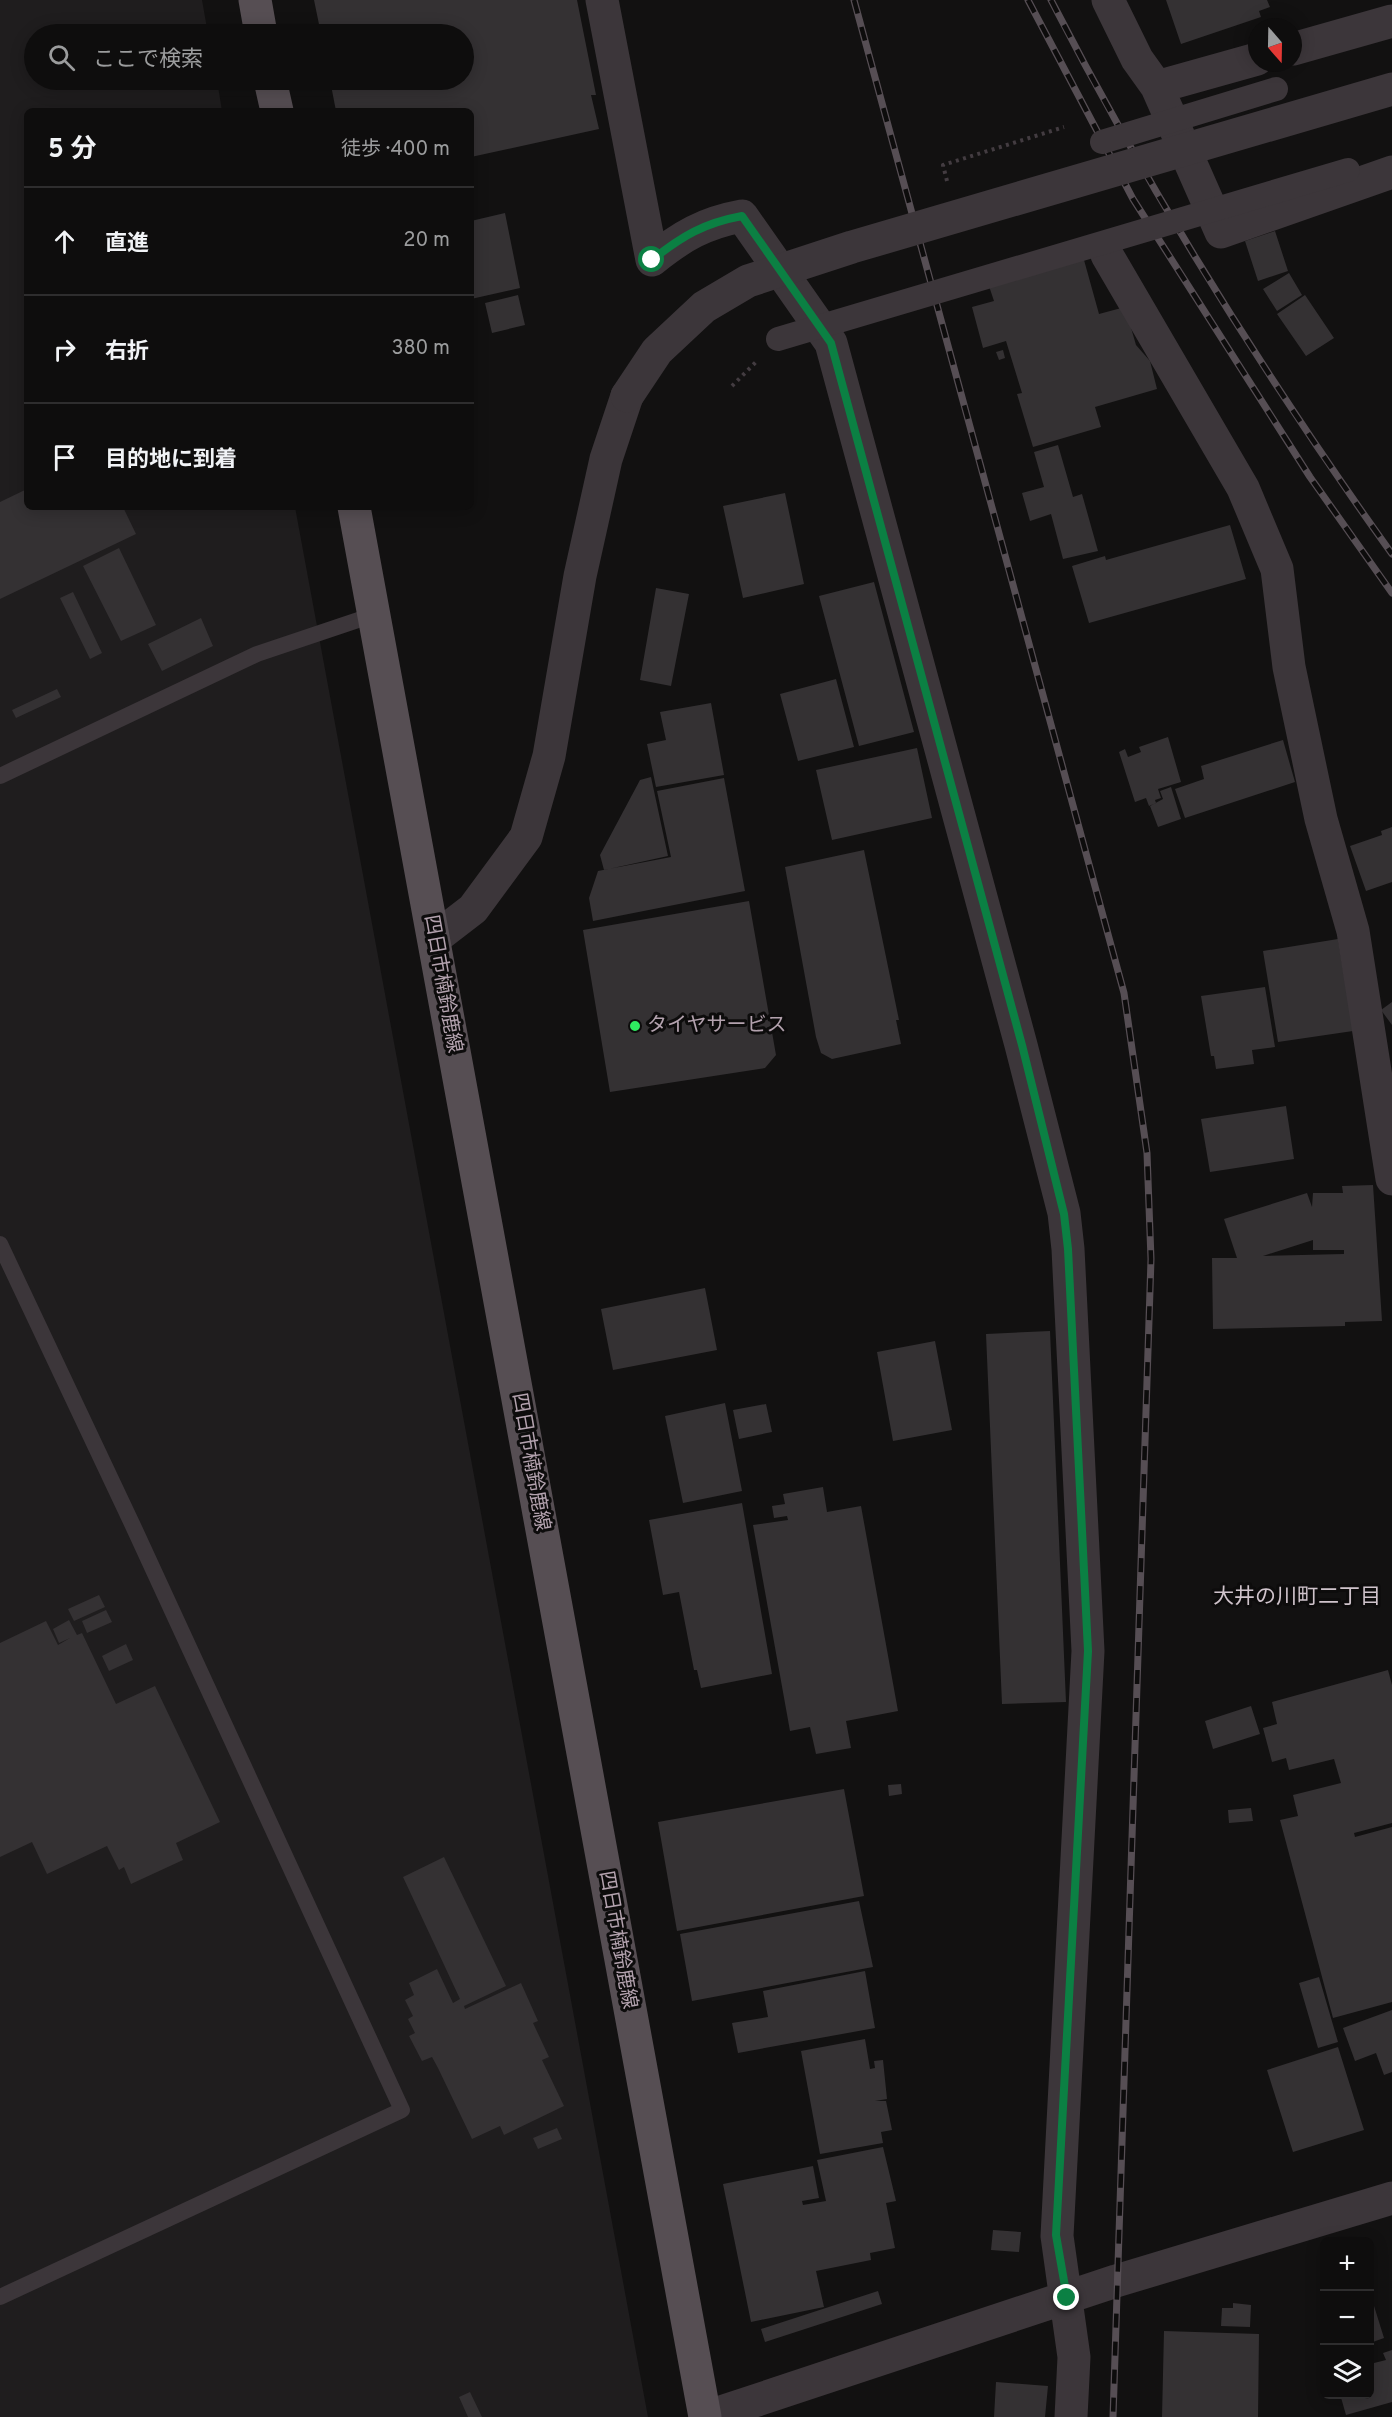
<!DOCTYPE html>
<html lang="ja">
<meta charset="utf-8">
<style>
:root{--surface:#0e0d0d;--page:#1c1b1b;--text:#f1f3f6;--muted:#9b9c9d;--line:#2e2d2e}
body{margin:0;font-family:Overpass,"Noto Sans JP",sans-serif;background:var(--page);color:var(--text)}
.controls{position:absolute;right:18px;bottom:18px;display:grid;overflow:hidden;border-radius:9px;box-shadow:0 3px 15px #0003}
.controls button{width:54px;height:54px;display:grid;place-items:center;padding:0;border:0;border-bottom:2px solid var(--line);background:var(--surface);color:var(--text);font:30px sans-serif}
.compass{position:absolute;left:1248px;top:18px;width:54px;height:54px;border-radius:50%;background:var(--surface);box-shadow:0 3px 15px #0003;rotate:160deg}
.stop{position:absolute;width:18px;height:18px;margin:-14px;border:4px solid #0b8043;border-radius:50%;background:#fff}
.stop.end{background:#0b8043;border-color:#fff;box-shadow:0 2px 6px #0008}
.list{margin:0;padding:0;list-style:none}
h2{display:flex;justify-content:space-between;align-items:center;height:78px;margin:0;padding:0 24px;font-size:26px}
h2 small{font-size:20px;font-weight:400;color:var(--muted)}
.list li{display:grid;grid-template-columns:39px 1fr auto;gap:18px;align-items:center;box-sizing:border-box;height:108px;padding:0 24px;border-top:2px solid var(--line)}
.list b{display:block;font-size:22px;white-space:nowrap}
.list em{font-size:20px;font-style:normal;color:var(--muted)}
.icon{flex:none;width:33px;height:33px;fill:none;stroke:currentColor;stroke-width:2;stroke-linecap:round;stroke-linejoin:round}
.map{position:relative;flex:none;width:1392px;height:2417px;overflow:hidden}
.search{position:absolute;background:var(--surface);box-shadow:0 3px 15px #0003;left:24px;top:24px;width:450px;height:66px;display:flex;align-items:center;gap:15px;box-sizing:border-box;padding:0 21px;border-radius:33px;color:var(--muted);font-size:22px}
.panel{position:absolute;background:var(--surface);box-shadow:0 3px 15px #0003;left:24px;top:108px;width:450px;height:402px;border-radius:9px}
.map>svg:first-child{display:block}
.built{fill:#1f1d1e}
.building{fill:#343133;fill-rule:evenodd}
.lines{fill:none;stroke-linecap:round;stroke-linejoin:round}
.path{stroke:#433c41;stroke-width:4;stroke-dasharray:3 4.5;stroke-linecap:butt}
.service{stroke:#3c363a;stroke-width:16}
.minor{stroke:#3c363a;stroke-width:33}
.tertiary{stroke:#3c363a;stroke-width:33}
.primary{stroke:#564e53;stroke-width:33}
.rail-casing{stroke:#564e54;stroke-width:7}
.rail{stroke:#0d0c0c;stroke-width:4.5;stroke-dasharray:14;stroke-linecap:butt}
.path-bridge{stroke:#433c41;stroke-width:4;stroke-dasharray:3 4.5;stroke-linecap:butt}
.pedestrian-bridge{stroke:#3c363a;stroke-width:24}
.tertiary-bridge{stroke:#3c363a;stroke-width:33}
.route{stroke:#0b8043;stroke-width:8}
.poi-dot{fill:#2fec61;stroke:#0d0c0c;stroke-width:2}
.labels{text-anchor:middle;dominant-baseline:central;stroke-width:6;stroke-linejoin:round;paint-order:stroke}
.street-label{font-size:20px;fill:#b3a2ae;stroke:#0d0c0c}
.poi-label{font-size:20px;fill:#b3a2ae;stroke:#0d0c0c;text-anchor:start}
.neighbourhood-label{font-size:21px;fill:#cfc3cb;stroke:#0d0c0c}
</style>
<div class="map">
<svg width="1392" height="2417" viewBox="0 0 1392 2417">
<rect width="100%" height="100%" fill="#121111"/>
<path class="built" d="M0 0H202L208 34H34V80H217L222 111H27V507H295L648 2417H0Z"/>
<path class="building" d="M314 0H577L596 95H591L599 129 471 157V111H336L330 80H464V34H321Z
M1166 0H1267L1270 7 1259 11 1261 17 1181 44Z
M505 213 520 288 471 299V221Z
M1275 231 1288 271 1258 281 1245 241Z
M1084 260 1099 314 1125 307 1136 345 1150 361 1157 389 1095 407 1101 427 1033 447 1017 394 1022 393 1006 341 983 348 972 307 994 301 989 286Z
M1289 273 1302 295 1277 311 1263 289Z
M518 295 525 325 492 333 485 303Z
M1305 295 1334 338 1306 356 1277 314Z
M1003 350 1005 358 999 360 996 352Z
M1058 445 1073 497 1082 494 1098 551 1063 559 1051 514 1030 521 1022 493 1044 487 1034 452Z
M27 489V507H123L136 534 0 599V502Z
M785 493 804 584 743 598 723 506Z
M1230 525 1246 579 1089 623 1072 566 1105 556 1106 560Z
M119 548 156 625 121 641 83 566Z
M874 582 914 732 859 746 819 596Z
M656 588 689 594 671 686 640 680Z
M73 592 102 653 90 659 60 598Z
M201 618 213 646 162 671 148 644Z
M836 679 854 747 798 761 780 694Z
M57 689 61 697 16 718 12 710Z
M711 703 724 775 656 787 647 744 666 740 660 712Z
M1168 737 1181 782 1158 789 1161 798 1155 800 1156 803 1149 806 1146 798 1135 802 1119 752 1125 749 1128 757 1141 752 1139 747Z
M1283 740 1295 782 1185 818 1175 789 1204 779 1201 766Z
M917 748 932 818 832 840 816 770Z
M651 777 668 856 604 870 600 855 640 780Z
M724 778 745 891 593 921 589 898 598 871 671 857 657 791Z
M1171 787 1181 819 1158 827 1150 806 1163 799 1160 791Z
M1392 827V882L1366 891 1350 846 1382 835 1381 831Z
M864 850 899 1020H896L901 1044 832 1059 821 1053 816 1037 785 867Z
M749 901 776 1055 765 1068 610 1092 583 930Z
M1338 939 1353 1031 1278 1042 1263 951Z
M1265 987 1275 1047 1252 1050 1254 1064 1216 1069 1214 1056H1211L1201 996Z
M1392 1002V1025L1381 1010Z
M1286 1106 1294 1159 1210 1172 1201 1119Z
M1373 1185 1382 1321 1345 1322V1326L1213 1329 1212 1258H1237L1224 1219 1307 1193 1312 1207 1313 1193H1343L1342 1186ZM1313 1240V1250H1344V1254L1263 1256Z
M705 1288 717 1350 613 1370 601 1309Z
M1050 1331 1066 1702 1002 1704 986 1334Z
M935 1341 952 1430 893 1441 877 1352Z
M725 1403 742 1491 683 1503 665 1416Z
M766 1404 772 1432 739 1439 733 1410Z
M823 1487 827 1512 861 1506 898 1711 846 1721 851 1748 816 1754 810 1727 790 1731 753 1525 788 1520 787 1516 774 1518 772 1506 785 1504 783 1494Z
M742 1503 772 1674 701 1688 697 1670H694L679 1592 663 1595 649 1520Z
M99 1595 105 1607 74 1621 68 1609Z
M106 1610 112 1622 87 1633 82 1621Z
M69 1620 77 1635 82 1633 116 1704 155 1686 220 1822 176 1843 183 1860 131 1884 124 1867 119 1870 107 1846 47 1874 32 1842 0 1857V1643L46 1621 58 1645 70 1638 59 1643 53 1629Z
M126 1644 133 1660 109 1671 102 1656Z
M1388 1670 1392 1685V1823L1354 1833 1355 1837 1392 1827V2002L1333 2018 1280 1820 1298 1816 1293 1795 1341 1783 1334 1759 1289 1770 1286 1758 1272 1762 1263 1728 1277 1724 1272 1702Z
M1251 1706 1260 1734 1213 1749 1205 1721Z
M901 1784 902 1794 889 1796 888 1785Z
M844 1789 864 1896 677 1931 658 1822Z
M1251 1808 1253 1821 1229 1823 1228 1810Z
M444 1857 506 1986 464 2006 465 2009 521 1983 538 2021 533 2023 549 2057 542 2060 564 2106 504 2135 500 2126 472 2139 438 2068 432 2057 422 2061 409 2036 415 2033 408 2019 413 2016 405 2000 414 1995 409 1983 437 1969 453 2003 460 1999 403 1877Z
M859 1901 873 1967 692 2001 680 1934Z
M865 1971 875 2028 738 2053 732 2023 768 2017 763 1991Z
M1319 1977 1338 2042 1318 2048 1299 1983Z
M1392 2010V2072L1384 2075 1376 2053 1355 2061 1343 2028Z
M865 2039 870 2069 875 2068 874 2061 883 2060 887 2099 875 2101H886L892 2130 881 2132 883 2143 820 2154 801 2051Z
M1338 2047 1364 2130 1293 2152 1267 2070Z
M557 2128 562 2139 538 2149 533 2138Z
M883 2147 896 2201 886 2203 895 2248 870 2253 871 2260 816 2271 824 2307 751 2322 723 2184 813 2166 819 2198 802 2201 803 2205 826 2201 817 2160Z
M993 2230 1021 2232 1019 2252 991 2250Z
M878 2291 882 2304 765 2342 761 2329Z
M1370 2293 1384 2338 1370 2343Z
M1233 2303 1251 2305 1250 2327 1221 2326 1222 2308H1233Z
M1164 2331 1259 2334 1258 2417H1162Z
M1392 2350V2402L1346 2415 1340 2394H1370V2364L1386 2360 1383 2353Z
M996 2382 1048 2386 1045 2417H994Z
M470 2392 482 2417H468L459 2397Z"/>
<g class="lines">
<path class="path" d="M732 386 757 361"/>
<path class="service" d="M0 776 257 654 373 615
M0 1244 134 1528 402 2110 0 2297"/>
<path class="minor" d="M602 0 652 260C682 236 704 223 742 216L831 343 1021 1045 1064 1213 1068 1249 1088 1651 1057 2236 1074 2357 1071 2417
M1108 0 1137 59 1157 87 1257 59
M1293 49 1392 21
M1157 87 1221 232 1392 172
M1107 255 1243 488 1277 569 1289 667 1321 819 1353 931 1392 1179
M706 2417 1116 2281 1392 2198"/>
<path class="tertiary" d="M434 939 473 909 526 837 549 756 580 576 606 459 627 396"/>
<path class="primary" d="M255 0 261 34
M270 80 277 111
M354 507 705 2417"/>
<defs>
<path id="rail" d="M854 0 1124 993 1147 1153 1151 1259 1113 2417
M1028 0 1133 199 1310 477 1392 593
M1051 0C1150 193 1266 378 1392 554"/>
</defs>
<use href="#rail" class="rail-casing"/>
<use href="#rail" class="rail"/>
<path class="path-bridge" d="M947 181 943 165 1064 127"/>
<path class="pedestrian-bridge" d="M1102 142 1276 89
M778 339 1348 170"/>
<path class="tertiary-bridge" d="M627 396 657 351 704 307 748 281 852 247 1392 89"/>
</g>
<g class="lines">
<path class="route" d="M652 260C682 236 704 223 742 216L831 343 1022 1045 1064 1214 1068 1249 1088 1651 1056 2235 1067 2298"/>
</g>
<circle class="poi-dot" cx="635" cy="1026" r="6"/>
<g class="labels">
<g class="street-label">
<text transform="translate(442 984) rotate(80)">四日市楠鈴鹿線</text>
<text transform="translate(530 1462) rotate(80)">四日市楠鈴鹿線</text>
<text transform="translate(617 1940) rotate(80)">四日市楠鈴鹿線</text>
</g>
<g class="poi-label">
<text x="647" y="1026">タイヤサービス</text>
</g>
<g class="neighbourhood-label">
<text x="1297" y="1597">大井の川町二丁目</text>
</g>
</g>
</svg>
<div class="controls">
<button>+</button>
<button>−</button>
<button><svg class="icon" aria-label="layers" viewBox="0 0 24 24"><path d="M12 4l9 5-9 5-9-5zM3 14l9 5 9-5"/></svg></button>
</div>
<svg class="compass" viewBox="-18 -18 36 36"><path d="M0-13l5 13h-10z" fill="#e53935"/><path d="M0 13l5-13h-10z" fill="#9b9c9d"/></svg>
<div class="stop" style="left:652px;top:260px"></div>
<div class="stop end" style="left:1067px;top:2298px"></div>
<div class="search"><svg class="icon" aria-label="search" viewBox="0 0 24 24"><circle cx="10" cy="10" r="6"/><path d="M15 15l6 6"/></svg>ここで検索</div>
<section class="panel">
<h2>5 分<small>徒歩 · 400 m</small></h2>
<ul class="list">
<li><svg class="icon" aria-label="ahead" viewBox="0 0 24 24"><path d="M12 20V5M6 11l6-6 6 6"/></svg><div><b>直進</b></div><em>20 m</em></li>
<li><svg class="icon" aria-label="right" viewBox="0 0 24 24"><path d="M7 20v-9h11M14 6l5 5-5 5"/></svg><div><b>右折</b></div><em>380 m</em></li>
<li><svg class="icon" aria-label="arrive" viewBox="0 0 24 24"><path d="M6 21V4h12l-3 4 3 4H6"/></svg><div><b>目的地に到着</b></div></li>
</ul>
</section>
</div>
